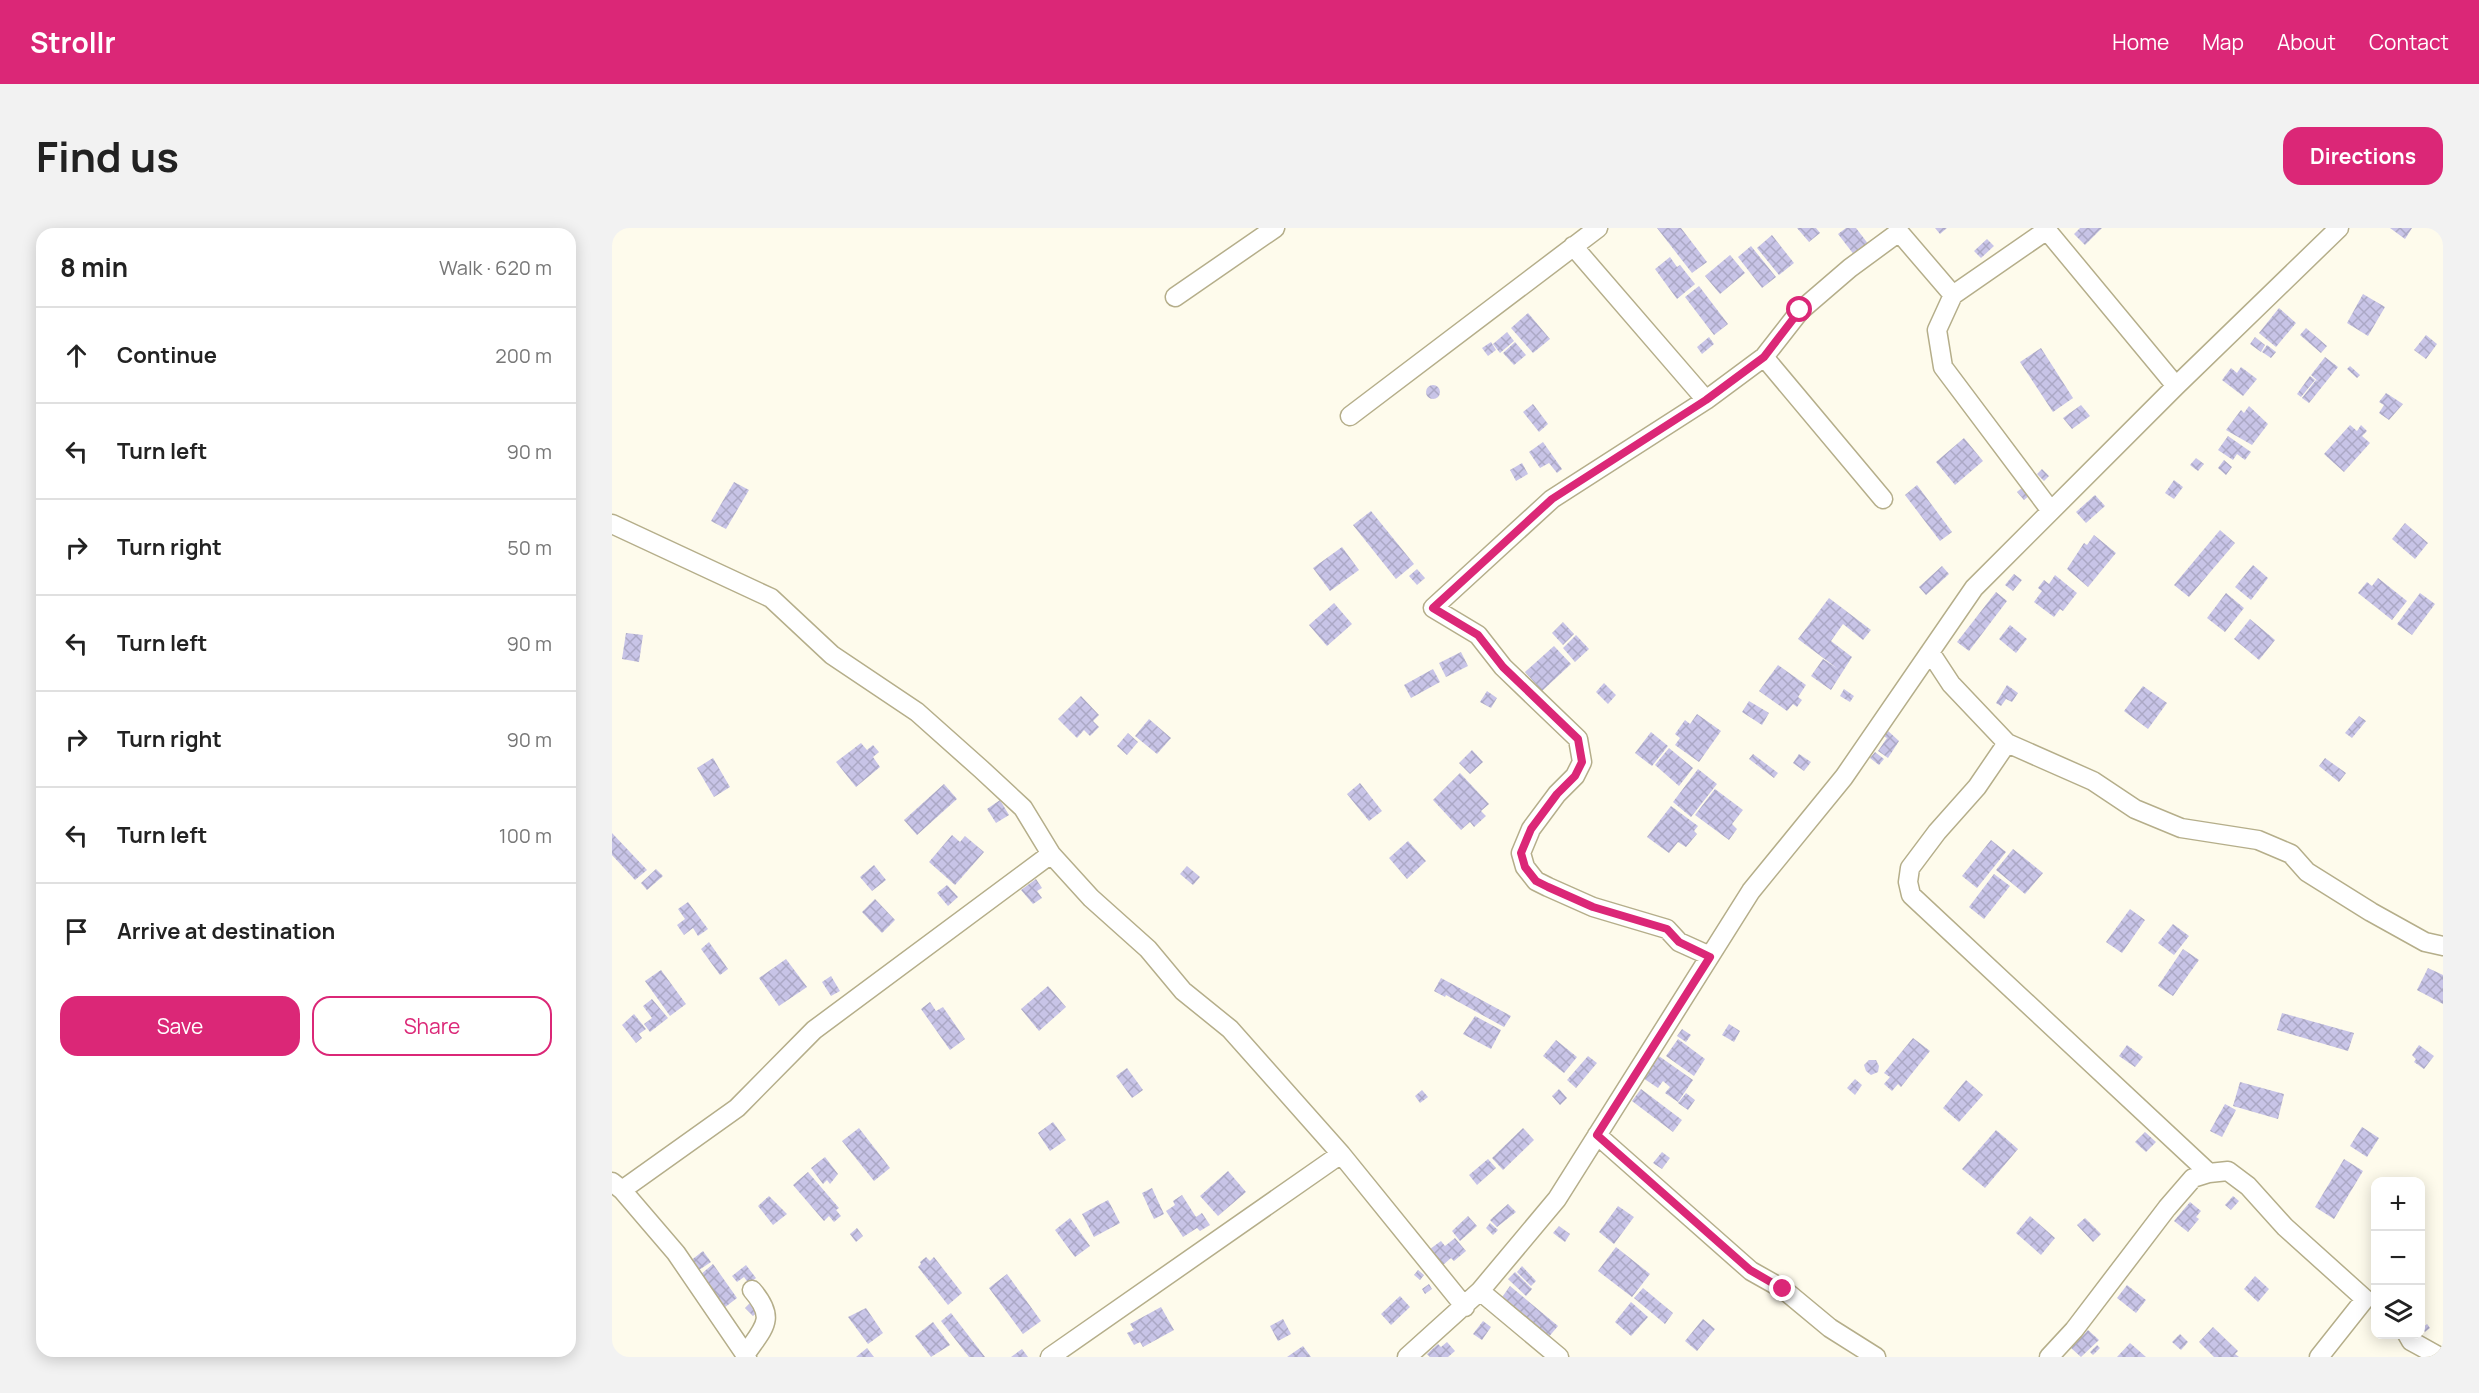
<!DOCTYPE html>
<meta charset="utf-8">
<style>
:root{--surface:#fff;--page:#f2f2f2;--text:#222;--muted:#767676;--line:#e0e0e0;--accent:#db2777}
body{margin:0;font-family:Manrope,sans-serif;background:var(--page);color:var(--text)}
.controls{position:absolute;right:18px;bottom:18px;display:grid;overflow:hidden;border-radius:12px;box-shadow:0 3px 15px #0003}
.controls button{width:54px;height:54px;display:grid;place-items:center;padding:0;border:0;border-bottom:2px solid var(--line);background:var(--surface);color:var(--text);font:30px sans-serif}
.stop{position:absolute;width:18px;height:18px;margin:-14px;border:4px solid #db2777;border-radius:50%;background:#fff}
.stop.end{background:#db2777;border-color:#fff;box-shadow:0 2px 6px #0008}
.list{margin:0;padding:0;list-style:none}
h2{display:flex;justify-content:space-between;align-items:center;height:78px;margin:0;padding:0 24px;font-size:26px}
h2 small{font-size:20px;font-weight:400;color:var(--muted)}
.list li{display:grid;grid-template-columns:39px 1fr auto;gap:18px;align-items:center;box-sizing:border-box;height:96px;padding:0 24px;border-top:2px solid var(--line)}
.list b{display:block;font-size:22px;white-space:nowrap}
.list em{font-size:20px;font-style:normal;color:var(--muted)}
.actions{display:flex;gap:12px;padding:18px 24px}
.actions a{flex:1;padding:14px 0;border:2px solid var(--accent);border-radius:18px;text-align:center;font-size:21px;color:var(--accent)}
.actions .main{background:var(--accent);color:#fff}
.icon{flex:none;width:33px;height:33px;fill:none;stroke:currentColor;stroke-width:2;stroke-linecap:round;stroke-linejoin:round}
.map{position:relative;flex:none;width:1831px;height:1129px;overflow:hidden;border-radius:18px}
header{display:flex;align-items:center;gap:36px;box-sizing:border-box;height:84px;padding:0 30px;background:var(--accent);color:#fff}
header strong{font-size:28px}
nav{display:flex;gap:33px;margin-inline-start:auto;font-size:21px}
.intro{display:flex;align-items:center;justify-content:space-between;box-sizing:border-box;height:144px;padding:0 36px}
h1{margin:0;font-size:42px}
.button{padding:15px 27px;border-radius:18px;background:var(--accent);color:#fff;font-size:21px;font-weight:700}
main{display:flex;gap:36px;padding:0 36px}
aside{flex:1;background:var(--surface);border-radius:18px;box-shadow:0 3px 15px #0003}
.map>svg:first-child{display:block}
.building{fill:url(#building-cross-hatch)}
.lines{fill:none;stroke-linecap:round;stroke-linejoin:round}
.minor-casing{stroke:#b5ae8a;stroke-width:21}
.minor{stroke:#fff;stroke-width:18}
.route{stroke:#db2777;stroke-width:8}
</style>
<header>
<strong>Strollr</strong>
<nav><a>Home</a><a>Map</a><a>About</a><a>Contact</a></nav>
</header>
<div class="intro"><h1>Find us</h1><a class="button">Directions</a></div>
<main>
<aside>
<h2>8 min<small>Walk · 620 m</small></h2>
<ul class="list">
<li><svg class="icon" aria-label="ahead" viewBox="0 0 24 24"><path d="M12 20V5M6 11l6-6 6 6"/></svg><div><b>Continue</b></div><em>200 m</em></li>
<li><svg class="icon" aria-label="left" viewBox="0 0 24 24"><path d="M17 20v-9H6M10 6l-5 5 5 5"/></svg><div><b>Turn left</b></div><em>90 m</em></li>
<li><svg class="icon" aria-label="right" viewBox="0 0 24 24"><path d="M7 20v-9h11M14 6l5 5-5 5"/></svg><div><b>Turn right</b></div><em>50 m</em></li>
<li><svg class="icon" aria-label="left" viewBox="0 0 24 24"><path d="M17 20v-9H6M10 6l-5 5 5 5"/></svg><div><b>Turn left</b></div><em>90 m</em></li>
<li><svg class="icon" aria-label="right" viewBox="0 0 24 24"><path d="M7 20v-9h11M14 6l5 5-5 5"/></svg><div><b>Turn right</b></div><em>90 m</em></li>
<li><svg class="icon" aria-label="left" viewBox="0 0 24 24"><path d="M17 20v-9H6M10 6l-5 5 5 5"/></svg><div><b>Turn left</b></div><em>100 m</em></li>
<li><svg class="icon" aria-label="arrive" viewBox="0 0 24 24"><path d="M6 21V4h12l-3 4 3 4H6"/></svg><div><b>Arrive at destination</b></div></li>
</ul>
<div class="actions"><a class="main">Save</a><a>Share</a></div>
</aside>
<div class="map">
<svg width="1831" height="1129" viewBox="0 0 1831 1129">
<defs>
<pattern id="building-cross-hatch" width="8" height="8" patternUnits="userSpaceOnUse" patternTransform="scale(1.5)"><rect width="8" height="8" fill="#c8c4e7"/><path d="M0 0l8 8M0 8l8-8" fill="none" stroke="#aba8c5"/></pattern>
</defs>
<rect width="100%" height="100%" fill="#fefbec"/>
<path class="building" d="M1045 0H1069L1095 34 1080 45Z
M1185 0H1204L1208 5 1197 14Z
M1234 0H1244L1257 17 1243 28 1226 6Z
M1323 0H1335L1328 6Z
M1468 0H1490L1473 17 1462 6Z
M1778 0H1800L1793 11Z
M1160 7 1182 35 1167 47 1145 20Z
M1375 11 1382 18 1369 30 1362 23Z
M1139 18 1164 49 1150 60 1126 29Z
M1118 27 1133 45 1108 66 1093 48Z
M1058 29 1065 39 1068 37 1083 56 1065 71 1043 41Z
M1087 58 1116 96 1102 107 1073 69Z
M1751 66 1773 79 1756 108 1735 95Z
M1667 80 1684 95 1664 119 1647 105Z
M916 85 938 111 921 125 899 100Z
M1694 100 1715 118 1709 125 1688 107Z
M895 104 902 113 888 125 881 116Z
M1814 107 1825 116 1814 131 1802 122Z
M1097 109 1102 116 1090 126 1085 119Z
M1643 109 1653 117 1649 124 1638 116Z
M879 114 884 122 876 128 870 120Z
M903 114 914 127 902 137 891 125Z
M1655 117 1664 124 1659 130 1650 124Z
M1429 120 1461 170 1441 184 1408 134Z
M1713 129 1726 139 1697 175 1690 170 1704 152 1708 155 1699 147Z
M1738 138 1748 147 1745 150 1735 141Z
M1629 139 1645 151 1631 168 1610 152 1619 140 1625 145Z
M1698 148 1703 152 1689 169 1685 166Z
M814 164a7 7 0 1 1 14 0a7 7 0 1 1-14 0Z
M1774 165 1791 176 1777 192 1767 185 1772 177 1767 174Z
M921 176 936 196 927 204 911 184Z
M1469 177 1478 188 1460 201 1451 190Z
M1637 178 1656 196 1640 217 1614 202 1629 182 1632 185Z
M1738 197 1745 203 1749 197 1755 203 1750 208 1758 215 1732 244 1712 226Z
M1616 208 1639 224 1633 232 1625 226 1621 232 1606 222Z
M1352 210 1371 233 1343 257 1324 234Z
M931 214 950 241 945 245 937 235 928 240 917 224Z
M1584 230 1592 236 1586 243 1578 237Z
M1612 232 1620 239 1614 247 1606 240Z
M910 235 916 246 904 253 898 242Z
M1430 241 1437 248 1432 253 1425 246Z
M1562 252 1571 259 1562 271 1553 265Z
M122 254 137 262 114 301 99 293Z
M1305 257 1340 304 1328 313 1293 267Z
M1411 259 1418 267 1412 272 1405 264Z
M1483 267 1493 278 1474 295 1464 284Z
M759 283 802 336 784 351 741 297Z
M1793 295 1816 315 1803 331 1780 311Z
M1608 302 1623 315 1577 369 1562 357Z
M1482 307 1504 325 1476 359 1455 341 1472 315 1475 317Z
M730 319 747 342 718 363 701 340Z
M1641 337 1656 350 1639 372 1623 359Z
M1330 338 1337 346 1314 367 1307 359Z
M805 341 813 350 805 357 797 348Z
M1402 346 1410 352 1401 363 1393 357Z
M1443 347 1465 365 1451 383 1448 381 1442 389 1422 374 1430 363 1426 360 1432 352 1437 356Z
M1766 350 1795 373 1780 392 1746 365 1755 354 1760 358Z
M1384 364 1395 373 1357 423 1345 414Z
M1614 365 1632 380 1613 404 1595 390Z
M1808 365 1823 376 1800 407 1785 396Z
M1217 370 1259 402 1251 412 1231 396 1219 413 1240 429 1219 462 1199 448 1211 431 1226 441 1186 411Z
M722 375 740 396 715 418 697 397Z
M1638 391 1663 412 1647 432 1622 411Z
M951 394 962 406 951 417 940 405Z
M1398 397 1415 411 1404 425 1387 411Z
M14 405 31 407 27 434 10 431Z
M964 407 977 421 963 434 951 420Z
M942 418 959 436 930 463 913 444Z
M849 424 856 438 834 449 827 435Z
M1166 437 1194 457 1186 469 1190 472 1185 479 1181 476 1175 483 1147 463Z
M821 441 828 454 799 470 792 457Z
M992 455 1004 467 996 476 984 464Z
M1395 457 1406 465 1400 474 1394 471 1389 478 1384 475Z
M1531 458 1555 475 1536 501 1512 483Z
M1232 461 1242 468 1238 474 1228 468Z
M875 463 885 470 879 480 868 474Z
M469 468 487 487 481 493 487 499 478 508 472 502 465 510 446 491Z
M1137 473 1157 485 1150 497 1130 484Z
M1085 486 1109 503 1087 534 1063 517 1068 510 1063 506 1073 492 1078 496Z
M1747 488 1754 493 1740 510 1733 505Z
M537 491 559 510 545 526 523 508Z
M1275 502 1287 513 1276 530 1266 523 1275 510 1271 508Z
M1039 504 1056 518 1040 538 1023 525Z
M516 505 526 514 515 527 505 518Z
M249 515 255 522 261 517 267 524 261 529 268 539 244 559 224 534Z
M1057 520 1081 540 1067 558 1043 537Z
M860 522 871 534 858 546 847 535Z
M1263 524 1272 531 1267 537 1258 530Z
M1141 526 1166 545 1162 550 1137 531Z
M1187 526 1199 534 1192 543 1181 535Z
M101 530 118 559 102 569 85 540Z
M1713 530 1734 545 1727 554 1707 538Z
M1086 541 1105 556 1079 589 1061 574Z
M848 545 877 576 869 583 874 588 862 599 858 594 849 602 821 572Z
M748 555 770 583 757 593 735 566Z
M332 556 345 571 305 607 292 592Z
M1103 561 1131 582 1120 596 1125 601 1117 612 1083 587Z
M388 572 397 587 384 595 375 581Z
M1059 578 1086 598 1082 603 1085 606 1074 619 1066 614 1057 625 1035 609Z
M0 605 35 642 23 652 0 627Z
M340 607 348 614 353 608 372 624 343 657 317 634Z
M1379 612 1394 624 1365 660 1350 648Z
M796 613 814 633 795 651 777 630Z
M1401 621 1431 645 1413 666 1384 642Z
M262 637 274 652 260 663 248 649Z
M575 638 588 649 581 657 568 646Z
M44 641 51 648 35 662 29 655Z
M1382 646 1398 658 1372 691 1357 679Z
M424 651 430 660 425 663 430 670 421 676 409 662Z
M335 657 346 669 336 678 325 665Z
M263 671 283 692 270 705 250 684Z
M76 674 96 701 86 708 81 700 72 707 65 697 73 691 66 681Z
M1518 681 1533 692 1510 725 1494 714Z
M1561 696 1577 708 1562 727 1546 715Z
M97 714 116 741 108 747 89 721Z
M1571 721 1587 732 1561 768 1546 758Z
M174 731 195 759 167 778 147 750Z
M1816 740 1831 747V776L1805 762Z
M49 742 74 776 58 788 33 753Z
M219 748 228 763 219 768 210 754Z
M829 750 899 788 892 799 834 767 833 769 822 763Z
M436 758 454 779 427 803 409 781Z
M40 771 56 790 38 804 32 796 40 790 31 778Z
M318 774 324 783 331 779 353 811 338 822 309 781Z
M1670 785 1742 805 1736 823 1665 802Z
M22 786 34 801 27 806 30 810 24 815 10 797Z
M863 788 889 802 879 821 851 806Z
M1117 796 1128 803 1122 814 1110 807Z
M1070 801 1079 807 1074 814 1065 808Z
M1301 810 1318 823 1289 859 1286 856 1280 863 1272 856 1278 849 1272 845Z
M1066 811 1093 831 1082 848 1054 828Z
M944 812 965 829 952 845 931 828Z
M1515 817 1531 829 1523 839 1507 828Z
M1807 817 1822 828 1812 841 1802 834 1804 831 1800 827Z
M1044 826 1081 852 1066 874 1053 865 1058 859 1051 853 1046 860 1028 848Z
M976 828 985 835 964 860 955 852Z
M1257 832H1264L1267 838 1266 844 1259 847 1254 843 1252 837Z
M515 840 531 862 520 870 504 848Z
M1243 851 1250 857 1243 867 1235 860Z
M1354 852 1371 867 1347 894 1331 880Z
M1628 854 1672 866 1666 891 1621 878Z
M947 861 955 870 948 877 940 868Z
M1029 861 1070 892 1061 904 1020 873Z
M810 862 816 869 808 875 803 868Z
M1074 865 1083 872 1076 882 1066 875Z
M1613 876 1624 882 1610 909 1598 903Z
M441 894 454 912 438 923 426 905Z
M1750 899 1767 910 1755 929 1738 918Z
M247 900 278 940 262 953 230 913Z
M911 900 922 912 891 942 880 930Z
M1384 902 1406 921 1373 960 1350 941Z
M1533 904 1544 914 1534 924 1523 914Z
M1050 924 1058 930 1050 941 1041 935Z
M213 929 226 946 218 956 215 952 211 956 199 940Z
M876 931 884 940 865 957 857 947Z
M1732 931 1751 943 1722 991 1703 979Z
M616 943 634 964 606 988 588 968Z
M196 944 227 980 224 982 229 988 222 994 217 988 212 993 181 957Z
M540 960 552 986 542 991 530 965Z
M570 967 584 989 590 985 598 997 588 1003 585 1000 571 1009 554 983 563 977 561 973Z
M157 968 175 986 161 997 146 978Z
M1621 968 1627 973 1619 982 1613 977Z
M496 972 508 995 482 1009 470 986Z
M1578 974 1589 983 1584 989 1587 991 1576 1004 1562 993Z
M896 976 904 984 885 999 878 992Z
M1006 978 1022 989 1002 1016 987 1004Z
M856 988 865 998 848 1013 840 1003Z
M1418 988 1443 1010 1429 1027 1404 1005Z
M458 990 478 1018 463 1029 443 1002Z
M1473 990 1489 1006 1481 1014 1465 997Z
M878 995 886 1002 881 1007 874 1000Z
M947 998 958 1006 953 1014 941 1005Z
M245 1000 251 1008 244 1014 238 1006Z
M843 1010 854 1023 842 1033 839 1030 831 1037 818 1021 829 1013 833 1018Z
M1004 1019 1038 1046 1020 1069 986 1043Z
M91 1023 99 1034 84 1044 77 1034Z
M314 1029 318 1033 322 1029 350 1065 336 1077 306 1039 309 1036 308 1034Z
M101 1036 125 1070 112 1080 88 1047Z
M134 1037 144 1050 137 1056 132 1049 125 1054 120 1048Z
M910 1038 924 1053 919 1058 905 1044Z
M806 1042 812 1047 808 1052 802 1047Z
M903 1044 920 1061 914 1068 896 1051Z
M395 1046 429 1093 411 1106 377 1060Z
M1643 1048 1657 1061 1646 1074 1632 1061Z
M817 1056 820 1061 813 1066 810 1061Z
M1515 1057 1534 1072 1524 1085 1505 1070Z
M898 1058 946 1098 935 1111 888 1072Z
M1031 1060 1061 1085 1053 1096 1022 1070Z
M788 1068 798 1079 779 1097 769 1086Z
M142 1071 147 1083 141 1088 133 1080Z
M1019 1074 1036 1089 1019 1108 1003 1094Z
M549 1079 562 1102 531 1119 528 1114 522 1117 515 1105 522 1102 518 1096Z
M254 1080 271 1105 256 1116 236 1089Z
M339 1085 373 1129H357L329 1093Z
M671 1091 679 1106 666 1113 658 1098Z
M1091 1091 1103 1101 1085 1123 1073 1113Z
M871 1093 879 1099 870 1112 861 1106Z
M321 1094 338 1117 319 1129 303 1108Z
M1815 1096 1818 1100 1813 1104 1810 1100Z
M1601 1099 1626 1123 1623 1126 1627 1129H1602L1587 1114Z
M1476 1102 1487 1112 1469 1129 1459 1120Z
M1568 1106 1576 1114 1569 1122 1560 1114Z
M835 1114 843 1123 836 1129H818L815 1126 826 1116 829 1119Z
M1518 1115 1534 1129H1505Z
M1485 1117 1488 1120 1481 1127 1478 1124Z
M691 1118 699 1129H675Z
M255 1120 262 1129H244Z
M410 1121 416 1129H399Z"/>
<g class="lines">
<defs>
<path id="minor" d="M1433 0 1564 158
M1435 2 1341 67 1325 102 1331 139 1439 283
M961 18 1094 172 1152 129 1271 271
M563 69 663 0
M1152 129 1188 83 1238 40 1287 4 1341 67
M1094 172 940 271 821 380 866 407 891 439 966 511 970 534 963 548 945 566 919 601 909 625 913 639 924 653 936 659 981 679 1055 701 1067 714 1098 728
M738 188 986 0
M0 296 159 370 220 427 305 484 369 541 411 580 439 626 479 670 536 721 571 763 618 801 729 926 853 1079
M1318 424 1339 456 1395 515 1481 553 1523 581 1569 600 1646 612 1679 626 1695 644 1759 684 1813 714 1831 718
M1395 515 1365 559 1325 604 1298 640 1296 654 1299 667 1597 945
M985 907 1139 1043 1171 1061 1218 1100 1264 1129
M0 954 10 962 64 1025 135 1129
M10 962 125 880 202 802 439 626
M868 1063 947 1129
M1795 1106 1799 1113 1828 1129
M133 1127C152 1099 165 1091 140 1062
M438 1129 729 926
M795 1129 868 1063 945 971 1139 663 1232 549 1362 360 1564 158 1727 0
M1437 1129 1462 1102 1555 980 1581 950 1597 945 1616 943 1636 958 1673 999 1753 1071 1707 1129"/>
</defs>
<use href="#minor" class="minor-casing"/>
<use href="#minor" class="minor"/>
</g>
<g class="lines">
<path class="route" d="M1171 1061 1138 1042 985 907 1098 729 1067 714 1055 701 981 679 936 659 924 653 913 639 909 625 919 601 945 566 963 548 970 534 966 511 891 439 866 407 821 380 940 271 1094 172 1152 129 1188 82"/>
</g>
</svg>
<div class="controls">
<button>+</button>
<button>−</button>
<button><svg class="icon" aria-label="layers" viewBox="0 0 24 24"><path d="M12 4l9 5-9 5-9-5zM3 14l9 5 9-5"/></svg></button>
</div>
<div class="stop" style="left:1188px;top:82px"></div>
<div class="stop end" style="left:1171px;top:1061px"></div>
</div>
</main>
